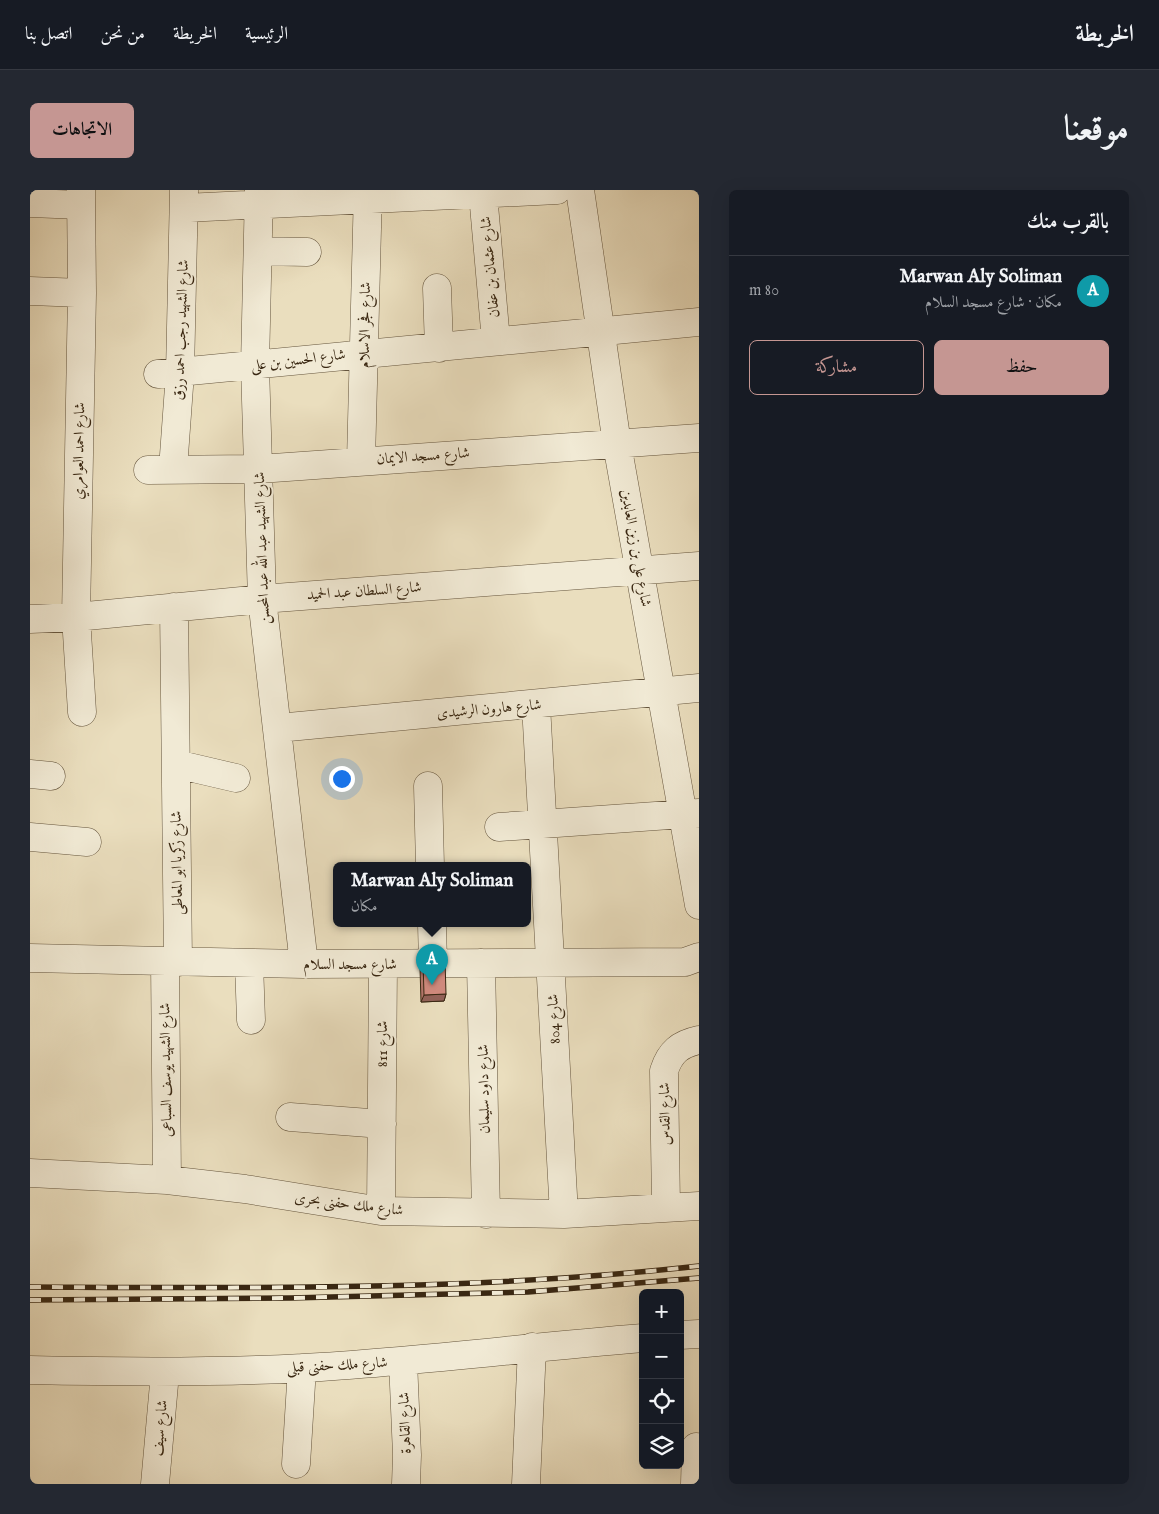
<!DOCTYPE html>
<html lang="ar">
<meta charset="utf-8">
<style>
:root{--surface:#171b24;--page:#242831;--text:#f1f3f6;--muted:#9ea1a6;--line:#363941;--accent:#c59692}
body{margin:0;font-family:"IM FELL English",Amiri,serif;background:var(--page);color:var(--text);direction:rtl}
.controls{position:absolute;right:15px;bottom:15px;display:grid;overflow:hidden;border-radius:8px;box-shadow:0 5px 20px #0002}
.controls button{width:45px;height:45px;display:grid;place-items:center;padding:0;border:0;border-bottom:1px solid var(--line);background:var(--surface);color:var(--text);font:25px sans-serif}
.you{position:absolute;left:311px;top:588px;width:18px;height:18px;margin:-12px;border:4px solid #fff;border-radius:50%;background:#1a73e8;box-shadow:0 0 0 8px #1a73e833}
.badge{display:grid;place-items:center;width:32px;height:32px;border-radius:50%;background:var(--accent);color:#fff;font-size:16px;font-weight:700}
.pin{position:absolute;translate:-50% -41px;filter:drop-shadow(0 1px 2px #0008)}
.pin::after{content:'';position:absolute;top:26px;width:18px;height:15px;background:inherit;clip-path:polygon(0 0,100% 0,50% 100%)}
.popup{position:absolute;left:303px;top:672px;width:198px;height:65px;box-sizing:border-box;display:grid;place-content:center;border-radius:8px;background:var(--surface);filter:drop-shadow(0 1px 4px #0005);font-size:16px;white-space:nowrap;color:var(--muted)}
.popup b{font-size:19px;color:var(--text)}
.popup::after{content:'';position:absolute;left:50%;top:100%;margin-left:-10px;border:10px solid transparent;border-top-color:var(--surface)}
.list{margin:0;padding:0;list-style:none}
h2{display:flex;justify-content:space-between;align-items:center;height:65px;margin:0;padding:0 20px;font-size:21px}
h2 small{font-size:16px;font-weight:400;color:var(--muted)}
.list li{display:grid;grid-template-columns:32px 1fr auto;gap:15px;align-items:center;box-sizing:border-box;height:70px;padding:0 20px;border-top:1px solid var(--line)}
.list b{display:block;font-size:19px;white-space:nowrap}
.list p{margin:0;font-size:16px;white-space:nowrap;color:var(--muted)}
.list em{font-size:16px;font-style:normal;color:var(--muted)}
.actions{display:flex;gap:10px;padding:15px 20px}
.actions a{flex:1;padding:11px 0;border:1px solid var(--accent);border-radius:8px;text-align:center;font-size:18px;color:var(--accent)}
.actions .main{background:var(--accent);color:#111}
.icon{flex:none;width:28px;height:28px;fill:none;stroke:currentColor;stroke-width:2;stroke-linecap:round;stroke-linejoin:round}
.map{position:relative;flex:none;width:669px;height:1294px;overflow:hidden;direction:ltr;border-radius:8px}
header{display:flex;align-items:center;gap:30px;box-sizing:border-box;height:70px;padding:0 25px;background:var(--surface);border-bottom:1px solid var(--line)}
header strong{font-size:24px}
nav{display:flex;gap:28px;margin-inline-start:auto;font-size:18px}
.intro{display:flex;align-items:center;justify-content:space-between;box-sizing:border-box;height:120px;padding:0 30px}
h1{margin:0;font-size:35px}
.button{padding:12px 22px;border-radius:8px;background:var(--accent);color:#111;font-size:18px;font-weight:700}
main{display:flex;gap:30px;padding:0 30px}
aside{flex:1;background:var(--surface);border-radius:8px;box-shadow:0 5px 20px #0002}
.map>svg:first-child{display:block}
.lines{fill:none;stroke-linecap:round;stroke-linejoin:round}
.minor-casing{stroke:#65553d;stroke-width:29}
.minor{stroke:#f1ead5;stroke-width:28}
.rail-casing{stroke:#392712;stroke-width:5.5}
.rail{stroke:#f1ead5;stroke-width:4;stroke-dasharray:11;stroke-linecap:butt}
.wall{fill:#b4776c;stroke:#392712}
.shaded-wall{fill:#926158;stroke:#392712}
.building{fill:#d18a7e;stroke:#392712}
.labels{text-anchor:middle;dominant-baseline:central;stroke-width:4;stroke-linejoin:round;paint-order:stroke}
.street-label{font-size:15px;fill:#392712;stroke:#f1ead5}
</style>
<header>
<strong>الخريطة</strong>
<nav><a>الرئيسية</a><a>الخريطة</a><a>من نحن</a><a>اتصل بنا</a></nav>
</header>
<div class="intro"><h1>موقعنا</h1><a class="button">الاتجاهات</a></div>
<main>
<aside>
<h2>بالقرب منك<small></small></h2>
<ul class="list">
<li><span class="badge" style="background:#0f9aa8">A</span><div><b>Marwan Aly Soliman</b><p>مكان · شارع مسجد السلام</p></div><em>80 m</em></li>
</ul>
<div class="actions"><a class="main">حفظ</a><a>مشاركة</a></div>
</aside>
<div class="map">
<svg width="669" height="1294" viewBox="0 0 669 1294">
<rect width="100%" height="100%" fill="#eadebe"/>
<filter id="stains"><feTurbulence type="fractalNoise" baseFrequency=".004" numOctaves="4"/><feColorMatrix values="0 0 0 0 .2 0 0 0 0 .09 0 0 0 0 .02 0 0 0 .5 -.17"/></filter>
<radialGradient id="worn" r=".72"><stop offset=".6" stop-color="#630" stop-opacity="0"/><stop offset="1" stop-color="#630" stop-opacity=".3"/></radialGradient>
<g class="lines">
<defs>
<path id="minor" d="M51 0 52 103 46 427 52 522
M229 0 225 176 232 409 274 774
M550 0 587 254 669 715
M453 4 466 151
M0 13 51 15
M155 18 527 0
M229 61 277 62
M407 98 409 158
M0 101 52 103
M128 184 669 132
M331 271 338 0
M143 279 150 183 154 1
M118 280 229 279 669 248
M144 417 148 772
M0 429 46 427 232 409 669 376
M506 515 534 1024
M248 538 669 498
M146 574 206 588
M0 584 21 586
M398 596 400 676
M469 637 669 623
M0 647 57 652
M402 734 403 774
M0 768 274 774 655 772 669 767
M135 771 137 990
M219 773 221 830
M451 773 456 1024
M260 927 352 934
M0 983 137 990 215 999 351 1021 534 1024 669 1016
M636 1017 634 881C640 862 650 854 669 850
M351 1021 353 774
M650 1145 669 1144
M373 1171 377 1265 376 1294
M0 1180C91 1182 182 1183 273 1178 386 1172 499 1157 613 1148
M266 1274 272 1178
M125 1294 135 1183
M496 1294 502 1157
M665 1294 666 1257"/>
</defs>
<use href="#minor" class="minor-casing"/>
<use href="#minor" class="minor"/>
<defs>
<path id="rail" d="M0 1097C223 1098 447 1101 669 1076
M0 1110 261 1108 498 1102 669 1088"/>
</defs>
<use href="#rail" class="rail-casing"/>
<use href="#rail" class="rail"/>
</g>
<path class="wall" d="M393 771 416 804 414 811 391 812 390 778Z"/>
<path class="shaded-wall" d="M416 804 414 811 391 812 394 805Z"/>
<path class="building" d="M415 770 416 804 394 805 393 771Z"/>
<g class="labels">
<g class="street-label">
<text transform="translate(460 77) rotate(-95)">شارع عثمان بن عفان</text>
<text transform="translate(335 135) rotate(-89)">شارع فجر الاسلام</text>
<text transform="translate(151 140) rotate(-88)">شارع الشهيد رجب احمد رزق</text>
<text transform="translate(268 170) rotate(-7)">شارع الحسين بن على</text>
<text transform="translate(49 261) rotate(-89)">شارع احمد العوامري</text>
<text transform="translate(393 266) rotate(-4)">شارع مسجد الايمان</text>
<text transform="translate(232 358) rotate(-92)">شارع الشهيد عبد الله عبد المحسن</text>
<text transform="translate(606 358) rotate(80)">شارع على بن زين العابدين</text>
<text transform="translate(334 401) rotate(-4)">شارع السلطان عبد الحميد</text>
<text transform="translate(459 519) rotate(-5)">شارع هارون الرشيدى</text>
<text transform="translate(147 673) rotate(-91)">شارع زكريا ابو المعاطى</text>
<text x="320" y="774">شارع مسجد السلام</text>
<text transform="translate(524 829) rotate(-93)">شارع 804</text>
<text transform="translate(352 854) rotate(-90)">شارع 811</text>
<text transform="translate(136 880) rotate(-91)">شارع الشهيد يوسف السباعى</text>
<text transform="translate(454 899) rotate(-91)">شارع داود سليمان</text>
<text transform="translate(635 924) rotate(-91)">شارع القدس</text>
<text transform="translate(319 1014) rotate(7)">شارع ملك حفنى بحرى</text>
<text transform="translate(307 1175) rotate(-3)">شارع ملك حفنى قبلى</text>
<text transform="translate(375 1233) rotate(-92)">شارع القاهرة</text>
<text transform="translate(130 1238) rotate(-85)">شارع سيف</text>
</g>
</g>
<rect width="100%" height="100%" filter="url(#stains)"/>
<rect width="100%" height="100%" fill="url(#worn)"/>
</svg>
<div class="controls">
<button>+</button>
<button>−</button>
<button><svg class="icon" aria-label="locate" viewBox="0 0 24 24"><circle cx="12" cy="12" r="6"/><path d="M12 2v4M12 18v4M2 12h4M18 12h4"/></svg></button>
<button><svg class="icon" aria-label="layers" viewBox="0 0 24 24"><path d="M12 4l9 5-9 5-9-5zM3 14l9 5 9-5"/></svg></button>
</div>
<div class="you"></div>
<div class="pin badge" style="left:402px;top:795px;background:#0f9aa8">A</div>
<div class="popup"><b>Marwan Aly Soliman</b>مكان</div>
</div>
</main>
